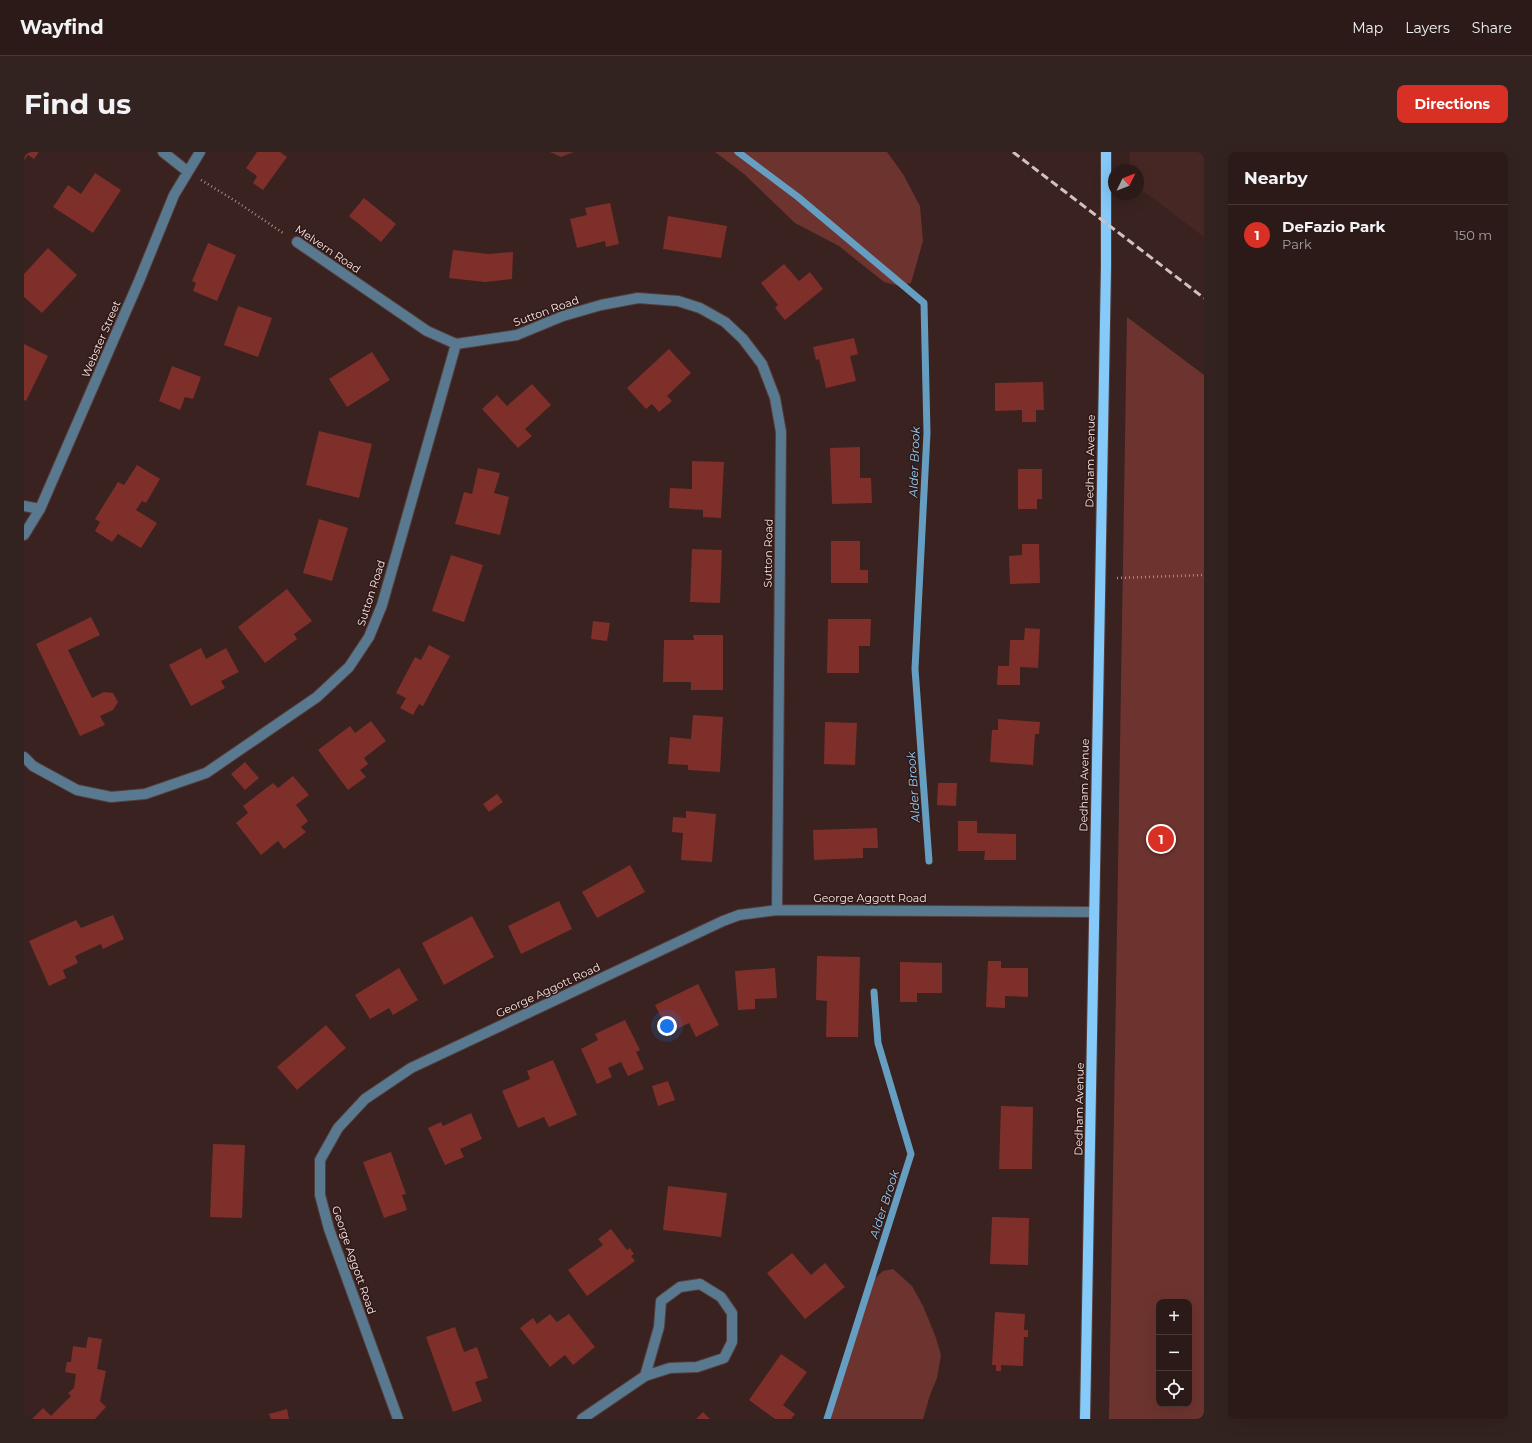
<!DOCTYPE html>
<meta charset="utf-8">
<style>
:root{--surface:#2b1a17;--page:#332320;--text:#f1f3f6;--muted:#a6a1a1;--line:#473836;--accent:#d93025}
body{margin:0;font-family:Montserrat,sans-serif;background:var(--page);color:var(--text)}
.controls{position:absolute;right:12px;bottom:12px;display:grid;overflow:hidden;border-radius:8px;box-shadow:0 4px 16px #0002}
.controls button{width:36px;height:36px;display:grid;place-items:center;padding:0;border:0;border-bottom:1px solid var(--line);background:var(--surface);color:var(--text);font:20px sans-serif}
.compass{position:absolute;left:1084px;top:12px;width:36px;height:36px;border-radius:50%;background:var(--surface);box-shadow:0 4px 16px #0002;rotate:47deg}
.you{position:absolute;left:643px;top:874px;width:14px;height:14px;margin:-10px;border:3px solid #fff;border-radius:50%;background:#1a73e8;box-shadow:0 0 0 6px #1a73e833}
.badge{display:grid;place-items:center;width:26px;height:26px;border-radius:50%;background:var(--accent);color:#fff;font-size:13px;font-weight:700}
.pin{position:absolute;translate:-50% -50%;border:2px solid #fff;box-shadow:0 1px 4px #0006}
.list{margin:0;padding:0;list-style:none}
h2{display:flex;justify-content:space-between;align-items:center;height:52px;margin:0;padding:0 16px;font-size:17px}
h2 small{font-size:13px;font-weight:400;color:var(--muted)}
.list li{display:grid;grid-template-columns:26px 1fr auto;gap:12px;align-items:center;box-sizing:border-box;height:60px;padding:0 16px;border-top:1px solid var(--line)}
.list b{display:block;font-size:15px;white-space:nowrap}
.list p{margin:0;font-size:13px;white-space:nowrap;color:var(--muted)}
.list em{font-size:13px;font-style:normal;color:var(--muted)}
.icon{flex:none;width:22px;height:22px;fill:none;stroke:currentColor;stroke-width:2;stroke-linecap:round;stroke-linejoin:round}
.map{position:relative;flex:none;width:1180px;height:1267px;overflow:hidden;border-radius:8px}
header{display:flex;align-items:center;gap:24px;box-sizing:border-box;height:56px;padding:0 20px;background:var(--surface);border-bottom:1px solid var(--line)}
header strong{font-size:19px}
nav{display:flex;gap:22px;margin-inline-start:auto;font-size:14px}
.intro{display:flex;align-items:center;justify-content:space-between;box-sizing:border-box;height:96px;padding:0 24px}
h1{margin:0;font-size:28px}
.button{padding:10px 18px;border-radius:8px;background:var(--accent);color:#fff;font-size:14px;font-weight:700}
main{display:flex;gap:24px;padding:0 24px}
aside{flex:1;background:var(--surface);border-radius:8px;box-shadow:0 4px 16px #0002}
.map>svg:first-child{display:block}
.built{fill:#462724}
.green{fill:#6d342f;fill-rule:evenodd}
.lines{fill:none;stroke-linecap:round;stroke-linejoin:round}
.stream{stroke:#659ec1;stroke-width:7}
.building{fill:#7f2f2a}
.minor-casing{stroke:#543e3b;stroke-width:12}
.major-casing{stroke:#543e3b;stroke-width:12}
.path{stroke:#a28e8b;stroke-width:2.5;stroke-dasharray:1 3;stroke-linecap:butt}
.minor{stroke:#597990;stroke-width:10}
.major{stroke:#86caf9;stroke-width:10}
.rail{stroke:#d3c1bf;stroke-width:3;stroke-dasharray:8 4;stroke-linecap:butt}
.labels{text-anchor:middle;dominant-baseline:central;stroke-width:3;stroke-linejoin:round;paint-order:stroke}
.street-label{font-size:11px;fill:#fae9e7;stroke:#2f1816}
.water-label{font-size:12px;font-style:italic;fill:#92cff9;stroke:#2f1816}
</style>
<header>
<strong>Wayfind</strong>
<nav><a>Map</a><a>Layers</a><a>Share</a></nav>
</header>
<div class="intro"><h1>Find us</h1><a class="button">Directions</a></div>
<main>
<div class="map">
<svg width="1180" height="1267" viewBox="0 0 1180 1267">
<rect width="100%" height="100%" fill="#39221f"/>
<path class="built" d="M1106 0H1180V85L1114 35V18H1105Z"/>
<path class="green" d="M526 0H550L537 5Z
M691 0H863L879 22 896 54 899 89 887 131 875 134 860 130 815 94 771 71 720 22Z
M1103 165 1180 223V1267H1085ZM1135 1150H1165V1252H1135Z
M869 1117 888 1134 899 1154 911 1183 917 1203 913 1226 906 1243 899 1267H801L819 1222 849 1128 859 1119Z"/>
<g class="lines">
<path class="stream" d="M714 0 774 45 900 151 903 281 891 517 905 709
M803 1267 887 1002 854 891 850 840"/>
</g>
<path class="building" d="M0 0H15L10 7 4 3 0 8Z
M233 0H256L263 5 239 38 229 31 233 24 222 16Z
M71 21 97 38 69 81 29 55 44 33 57 42Z
M340 46 372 72 357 90 325 64Z
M586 51 595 92 582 95 581 89 553 96 546 67 563 63 561 56Z
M644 64 703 74 697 106 639 97Z
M184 91 212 103 193 149 169 139 172 131 168 129Z
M24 96 53 123 18 161 0 145V122Z
M429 98 464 102 489 100 488 127 461 130 425 126Z
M760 112 775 129 786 120 799 137 761 168 751 156 754 153 737 131Z
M214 154 248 166 234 205 200 193Z
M830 186 834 202 826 204 832 229 802 236 795 207 792 208 789 195Z
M0 192 24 204 2 249 0 248Z
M645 197 667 221 643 244 648 249 635 260 628 252 622 257 603 236Z
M348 200 366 228 323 255 305 227Z
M148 214 177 225 169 247 161 245 156 258 135 249Z
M1019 230 1020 258H1012V270H998V258L971 259V231Z
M508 232 527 253 501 277 508 284 494 296 458 257 473 243 483 254Z
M295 279 348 292 335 346 282 333Z
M836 295V326H847L848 351 808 352 806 296Z
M668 309 700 310 697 366 679 365V358L645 356 646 336 668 337Z
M113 313 136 327 122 351 118 349 112 358 133 371 117 396 94 382 88 390 71 379 76 370 71 367 94 330 100 333Z
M454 316 476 321 470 341 485 345 476 383 431 372 440 340 448 342Z
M994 317H1018V347H1013V357H994Z
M295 367 324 376 308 429 279 421Z
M807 389H836V418H844V431H807Z
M998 392H1015L1016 431 986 432 985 404 998 403Z
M668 397 698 398 696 451 666 450Z
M427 403 459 413 440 470 408 459Z
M263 437 288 469 270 482 273 487 241 511 214 475Z
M67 465 76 483 44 498 68 546 80 540 89 541 94 550 89 558 76 564 81 573 56 584 12 492Z
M804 467H847L846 494H835V521H803Z
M569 469 586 471 583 489 567 487Z
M1001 476 1016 477 1014 516 996 515V533H973L974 514H985L986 488H1000Z
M669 483H699V538H667V530H639L640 488H670Z
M405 493 426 504 399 554 395 552 389 563 376 556 382 546 372 541 391 505 397 508Z
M177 496 182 507 202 496 215 520 197 529 201 536 167 554 145 513Z
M669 563 699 565 696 620 664 618V613L644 612 646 585 667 587Z
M974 567 1016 570 1015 582H1011L1009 613 966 610 968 578H974Z
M347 569 362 589 340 606 344 612 336 618 342 625 324 638 294 598 326 574 331 581Z
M801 570 833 571 831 613 800 612Z
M221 610 235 626 221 638 207 622Z
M269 624 285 643 272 653 284 669 277 675 282 680 260 697 254 689 237 703 212 671 224 661 219 654 249 631 254 636Z
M914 631H933L932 654 913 653Z
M473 642 479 650 465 660 459 652Z
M662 659 692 662 688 710 657 708 659 681 648 680 649 665 662 666Z
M934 669H953V681L992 682V708H960L961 699H934Z
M853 676 854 696H839V706L790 708 789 678Z
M606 713 621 740 573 766 558 740Z
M535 749 548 777 497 802 484 774Z
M89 763 100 787 79 797 77 792 51 804 54 811 39 818 42 826 25 834 5 789 52 768 57 776Z
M448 764 470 805 420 833 398 791Z
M793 804 836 805 834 885H802L803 849 792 848Z
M964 809H977V816H1004V845L981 844V856L962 855Z
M876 810 918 811V841H893V850H876Z
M375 816 394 848 369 863 365 856 346 867 331 843Z
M751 816 753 846 731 847V857L714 858 711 819Z
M674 832 695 873 672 885 665 871 645 881 631 853Z
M601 868 616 898 612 900 620 917 604 924 597 910 584 916 588 925 573 932 557 897 574 888 571 882Z
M302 873 322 896 273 938 253 915Z
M529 908 553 963 525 975 520 965 494 976 478 939 506 927 503 919Z
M644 929 651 948 634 954 628 934Z
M977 954 1009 955 1008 1017H975Z
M447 961 458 987 436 997 440 1005 421 1013 404 976 417 970 419 974Z
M189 992 221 993 218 1066 186 1065Z
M367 1000 382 1042 378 1043 383 1058 360 1066 339 1010Z
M644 1034 703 1041 697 1085 639 1078Z
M968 1065 1005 1066 1004 1113 966 1112Z
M587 1077 603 1098 606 1096 610 1102 607 1104 611 1109 563 1144 544 1118 579 1093 574 1087Z
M768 1101 787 1123 801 1111 821 1135 781 1167 743 1121Z
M971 1160 1001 1162 1000 1178H1004V1185H1000L999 1214 977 1213V1219H972V1213H968Z
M526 1162 533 1170 545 1162 571 1195 549 1213 541 1203 526 1215 496 1176 509 1166 513 1172Z
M431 1175 440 1200 453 1195 464 1226 451 1230 458 1249 429 1260 402 1185Z
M64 1185 78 1187 73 1217 82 1219 76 1249 82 1255 71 1267H8L19 1256 27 1264 47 1244 44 1241 50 1236 52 1222 41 1220 43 1210H47L49 1194 62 1196Z
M757 1202 783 1220 759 1253 771 1262 767 1267H751L725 1248Z
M263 1257 265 1267H247L245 1262Z
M679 1260 686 1267H672Z"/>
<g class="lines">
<defs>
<path id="minor" d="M139 0 163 19
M273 90 403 179 432 192
M0 354 16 357
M0 383 16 357 115 129 150 43 176 0
M0 605 9 614 53 638 87 645 121 642 182 621 293 545 325 515 345 485 358 453 432 192 493 183 539 164 577 153 614 146 654 149 676 156 701 170 719 187 738 212 751 246 757 280 753 758
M374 1267 305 1077 296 1043V1008L314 976 341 947 387 916 699 769 715 763 753 758 1070 760
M558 1267 621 1224 646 1216 673 1215 700 1206 708 1190V1161L697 1145 676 1132 656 1135 637 1149 635 1175 621 1224"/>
<path id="major" d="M1061 1267 1082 115V0"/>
</defs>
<use href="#minor" class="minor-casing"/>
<use href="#major" class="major-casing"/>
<path class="path" d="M177 28 213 50 259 81
M1093 426 1180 423"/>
<use href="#minor" class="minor"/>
<use href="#major" class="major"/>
<path class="rail" d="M989 0 1180 146"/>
</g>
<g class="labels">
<g class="street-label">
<text transform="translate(304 97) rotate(34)">Melvern Road</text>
<text transform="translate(522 159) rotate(-20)">Sutton Road</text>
<text transform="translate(77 187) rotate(-67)">Webster Street</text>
<text transform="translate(1066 309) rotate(-89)">Dedham Avenue</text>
<text transform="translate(744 401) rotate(-89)">Sutton Road</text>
<text transform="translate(347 441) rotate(-72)">Sutton Road</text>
<text transform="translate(1060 633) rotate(-89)">Dedham Avenue</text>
<text x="846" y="746">George Aggott Road</text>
<text transform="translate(524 838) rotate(-25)">George Aggott Road</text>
<text transform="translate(1055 957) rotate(-89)">Dedham Avenue</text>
<text transform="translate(330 1108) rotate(71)">George Aggott Road</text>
</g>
<g class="water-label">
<text transform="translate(890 310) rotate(-88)">Alder Brook</text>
<text transform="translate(889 635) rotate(-94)">Alder Brook</text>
<text transform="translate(860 1052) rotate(-72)">Alder Brook</text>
</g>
</g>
</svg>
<div class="controls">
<button>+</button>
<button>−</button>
<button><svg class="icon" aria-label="locate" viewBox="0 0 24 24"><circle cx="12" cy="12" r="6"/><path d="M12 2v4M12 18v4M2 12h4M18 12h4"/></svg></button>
</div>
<svg class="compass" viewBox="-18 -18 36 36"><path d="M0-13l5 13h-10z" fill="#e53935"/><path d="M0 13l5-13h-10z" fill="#a6a1a1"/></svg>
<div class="you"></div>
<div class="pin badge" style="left:1137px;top:687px">1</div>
</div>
<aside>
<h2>Nearby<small></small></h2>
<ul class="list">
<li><span class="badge">1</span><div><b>DeFazio Park</b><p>Park</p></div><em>150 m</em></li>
</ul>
</aside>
</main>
